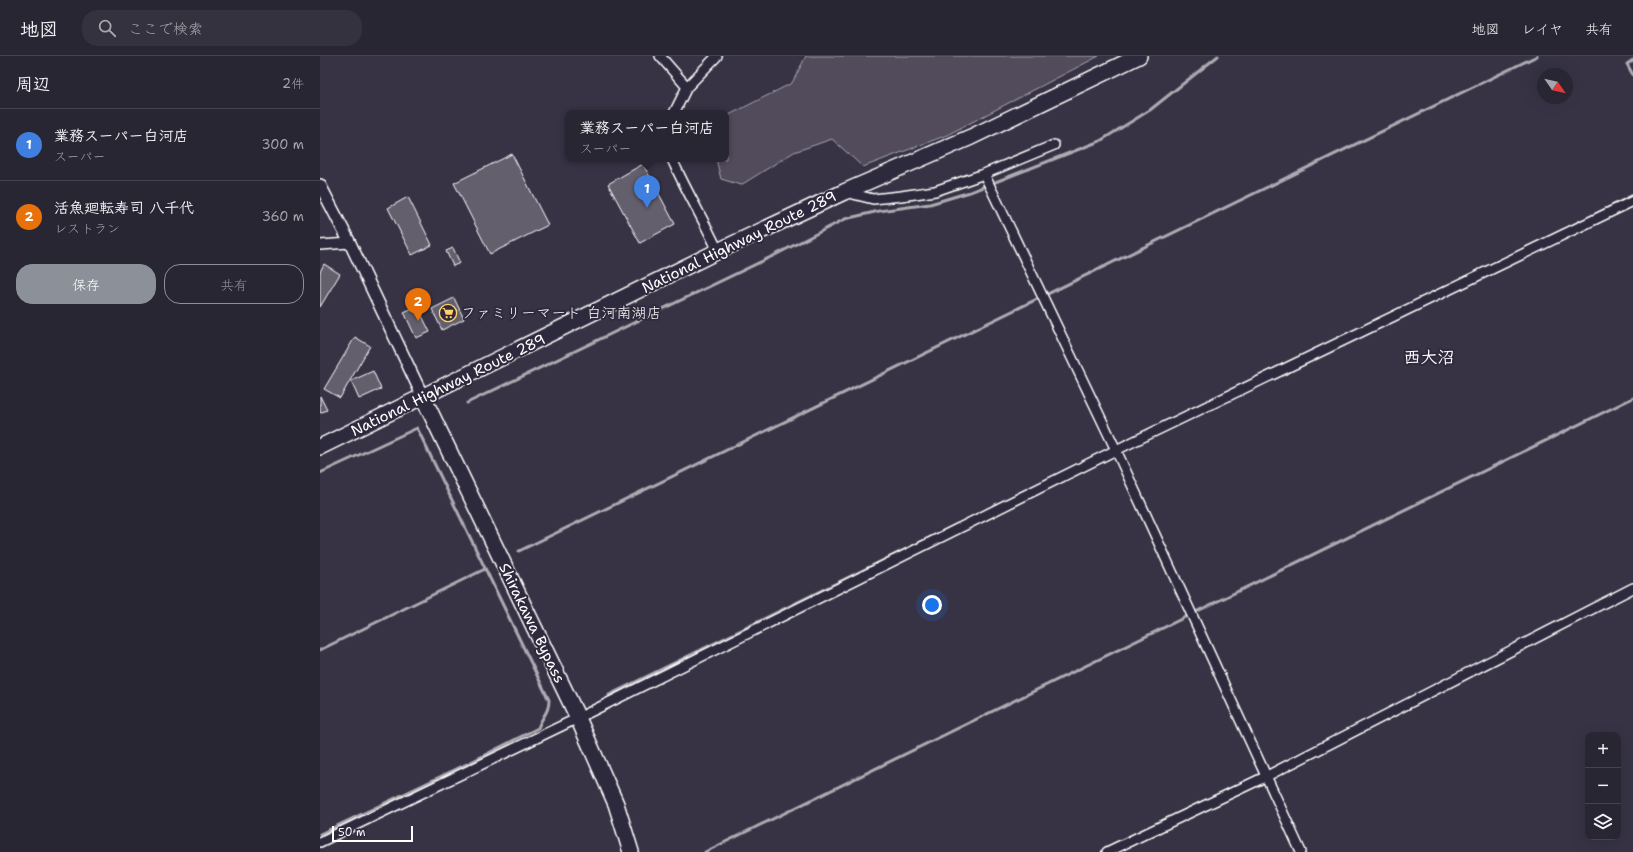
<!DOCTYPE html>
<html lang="ja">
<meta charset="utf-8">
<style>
:root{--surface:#292634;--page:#353240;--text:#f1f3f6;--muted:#a5a5ac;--line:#45434f;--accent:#8c9099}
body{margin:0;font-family:"Shantell Sans","Klee One",sans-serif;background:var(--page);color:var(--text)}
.controls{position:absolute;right:12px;bottom:12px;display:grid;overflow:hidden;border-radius:8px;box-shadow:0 4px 16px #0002}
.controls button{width:36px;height:36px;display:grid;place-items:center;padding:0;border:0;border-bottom:1px solid var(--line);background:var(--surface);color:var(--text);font:20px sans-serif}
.compass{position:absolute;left:1217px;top:12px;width:36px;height:36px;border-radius:50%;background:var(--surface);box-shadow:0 4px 16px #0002;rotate:124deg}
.scale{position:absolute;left:12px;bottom:10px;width:81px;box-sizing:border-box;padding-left:4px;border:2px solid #fff;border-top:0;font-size:11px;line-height:14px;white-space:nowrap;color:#fff;-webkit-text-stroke:3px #2f2a3d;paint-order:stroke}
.you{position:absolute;left:612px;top:549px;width:14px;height:14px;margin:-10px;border:3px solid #fff;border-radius:50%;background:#1a73e8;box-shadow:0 0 0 6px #1a73e833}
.badge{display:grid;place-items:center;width:26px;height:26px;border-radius:50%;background:var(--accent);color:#fff;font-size:13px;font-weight:700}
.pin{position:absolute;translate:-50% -33px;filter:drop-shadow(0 1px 2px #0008)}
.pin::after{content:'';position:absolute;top:21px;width:14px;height:12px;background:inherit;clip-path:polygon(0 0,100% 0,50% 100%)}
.popup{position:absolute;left:245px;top:54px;width:164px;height:52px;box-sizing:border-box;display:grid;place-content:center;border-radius:8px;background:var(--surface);filter:drop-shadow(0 1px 3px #0005);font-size:13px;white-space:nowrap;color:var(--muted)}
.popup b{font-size:15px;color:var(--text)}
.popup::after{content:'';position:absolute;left:50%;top:100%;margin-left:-8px;border:8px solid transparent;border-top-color:var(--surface)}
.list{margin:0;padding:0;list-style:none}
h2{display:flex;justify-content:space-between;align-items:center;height:52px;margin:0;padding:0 16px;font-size:17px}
h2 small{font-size:13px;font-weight:400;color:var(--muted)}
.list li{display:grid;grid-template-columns:26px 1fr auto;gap:12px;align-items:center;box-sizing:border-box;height:72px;padding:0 16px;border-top:1px solid var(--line)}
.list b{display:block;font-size:15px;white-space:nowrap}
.list p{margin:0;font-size:13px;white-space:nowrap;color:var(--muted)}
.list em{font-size:13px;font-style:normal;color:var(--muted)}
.actions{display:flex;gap:8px;padding:12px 16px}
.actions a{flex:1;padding:9px 0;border:1px solid var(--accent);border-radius:16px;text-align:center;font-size:14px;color:var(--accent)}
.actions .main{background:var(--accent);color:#fff}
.icon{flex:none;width:22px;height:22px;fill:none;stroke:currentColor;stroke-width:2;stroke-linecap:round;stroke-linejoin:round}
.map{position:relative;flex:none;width:1313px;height:796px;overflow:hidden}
header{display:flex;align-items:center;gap:24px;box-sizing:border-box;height:56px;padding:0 20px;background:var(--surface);border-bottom:1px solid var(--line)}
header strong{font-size:19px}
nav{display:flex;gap:22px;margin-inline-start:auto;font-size:14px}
.search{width:280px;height:36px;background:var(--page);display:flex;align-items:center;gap:10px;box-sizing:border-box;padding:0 14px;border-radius:16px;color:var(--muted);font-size:15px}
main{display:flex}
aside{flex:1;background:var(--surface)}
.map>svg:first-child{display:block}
.green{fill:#514c5c;stroke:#a8a6ae}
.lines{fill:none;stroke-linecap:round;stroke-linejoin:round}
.stream{stroke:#adabb2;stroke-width:3}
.building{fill:#635f6d;stroke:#fff}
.minor-casing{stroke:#fff;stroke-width:12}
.tertiary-casing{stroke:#fff;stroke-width:14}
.trunk-casing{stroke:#fff;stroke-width:18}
.minor{stroke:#2f2a3d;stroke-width:9}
.tertiary{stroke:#2f2a3d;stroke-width:11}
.trunk{stroke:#2f2a3d;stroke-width:15}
.labels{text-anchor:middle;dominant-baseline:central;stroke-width:4;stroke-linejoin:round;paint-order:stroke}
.street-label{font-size:15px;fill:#fff;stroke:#2f2a3d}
.poi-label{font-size:15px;fill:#fff;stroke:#2f2a3d;text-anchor:start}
.quarter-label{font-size:17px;font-weight:bold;fill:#fff;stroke:#2f2a3d}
</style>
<header>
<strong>地図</strong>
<div class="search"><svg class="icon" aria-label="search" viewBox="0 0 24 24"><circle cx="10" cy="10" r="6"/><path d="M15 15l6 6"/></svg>ここで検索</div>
<nav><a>地図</a><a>レイヤ</a><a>共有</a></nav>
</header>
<main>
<aside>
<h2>周辺<small>2件</small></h2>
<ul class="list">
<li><span class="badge" style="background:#3f7fe0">1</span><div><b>業務スーパー白河店</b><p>スーパー</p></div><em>300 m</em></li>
<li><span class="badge" style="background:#e8710a">2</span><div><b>活魚廻転寿司 八千代</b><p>レストラン</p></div><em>360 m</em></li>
</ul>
<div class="actions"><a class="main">保存</a><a>共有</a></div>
</aside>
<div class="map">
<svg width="1313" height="796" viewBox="0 0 1313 796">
<rect width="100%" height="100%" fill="#373345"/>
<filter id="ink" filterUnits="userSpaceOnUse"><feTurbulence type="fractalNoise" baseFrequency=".025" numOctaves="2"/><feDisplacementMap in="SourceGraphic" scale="8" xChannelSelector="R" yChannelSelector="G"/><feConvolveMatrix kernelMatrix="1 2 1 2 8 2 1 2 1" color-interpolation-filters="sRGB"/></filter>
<g filter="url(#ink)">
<path class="green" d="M486 0H779L627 79 543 111 512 83 474 96 421 129 401 123 396 103H406L407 60 472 27Z"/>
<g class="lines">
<path class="stream" d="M1313 4 1307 8 1313 19
M1256 168 1313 139
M147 347 455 199 525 163 559 155 610 148 650 136 780 85 830 54 898 0
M0 417 97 372 229 644C229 657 222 660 218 672L151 706 0 778
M199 495 1217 0
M0 594 165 513
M289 639 637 468
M385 796 1313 342"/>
</g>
<path class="building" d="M192 98 228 169 170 198 134 127Z
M323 108 355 168 320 187 288 128Z
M88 141 112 189 92 199 68 152Z
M133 192 140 207 133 210 126 195Z
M4 208 20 218 0 251V216Z
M134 242 144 263 122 274 112 253Z
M97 250 110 276 96 282 84 256Z
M35 281 50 290 20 342 4 333Z
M53 315 61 333 39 343 31 325Z
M0 340 7 354 0 357Z"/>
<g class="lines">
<defs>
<path id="minor" d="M340 0 367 31
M354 57 367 31 397 0
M352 103C366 135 384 164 398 195
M664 118 734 89
M525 136 553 143 581 140 615 135 664 118 796 394 981 796
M0 189 30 187
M0 786 258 662 796 394 1313 145
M787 796 947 720 1313 532"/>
<path id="tertiary" d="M0 129 30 187 103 341"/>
<path id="trunk" d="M103 341 258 662 296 748 311 796
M0 391 398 195 524 136 651 81 819 0"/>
</defs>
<use href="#minor" class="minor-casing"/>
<use href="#tertiary" class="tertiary-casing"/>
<use href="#trunk" class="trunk-casing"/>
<use href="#minor" class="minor"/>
<use href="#tertiary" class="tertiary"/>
<use href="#trunk" class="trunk"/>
</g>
</g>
<defs>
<symbol id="supermarket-ring" viewBox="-11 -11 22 22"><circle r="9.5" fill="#2f2a3d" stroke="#ffd166" stroke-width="1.5"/><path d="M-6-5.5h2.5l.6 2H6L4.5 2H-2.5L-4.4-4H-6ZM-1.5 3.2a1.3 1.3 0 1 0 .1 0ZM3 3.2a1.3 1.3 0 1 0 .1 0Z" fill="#ffd166"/></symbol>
</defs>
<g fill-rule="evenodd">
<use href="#supermarket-ring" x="118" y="247" width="20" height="20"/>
</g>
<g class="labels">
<g class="street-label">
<text transform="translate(419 186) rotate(-26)">National Highway Route 289</text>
<text transform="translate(128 329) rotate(-26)">National Highway Route 289</text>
<text transform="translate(212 567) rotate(64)">Shirakawa Bypass</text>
</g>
<g class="poi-label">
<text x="141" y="257">ファミリーマート 白河南湖店</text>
</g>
<g class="quarter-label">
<text x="1109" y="301">西大沼</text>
</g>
</g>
</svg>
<div class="controls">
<button>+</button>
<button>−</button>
<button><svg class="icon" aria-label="layers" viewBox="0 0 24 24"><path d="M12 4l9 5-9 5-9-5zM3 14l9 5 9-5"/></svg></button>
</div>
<svg class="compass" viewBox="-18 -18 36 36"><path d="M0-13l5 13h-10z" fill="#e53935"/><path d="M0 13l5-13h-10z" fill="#a5a5ac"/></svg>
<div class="scale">50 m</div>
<div class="you"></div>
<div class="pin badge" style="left:327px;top:152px;background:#3f7fe0">1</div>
<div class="popup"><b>業務スーパー白河店</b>スーパー</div>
<div class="pin badge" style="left:98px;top:265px;background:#e8710a">2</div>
</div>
</main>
